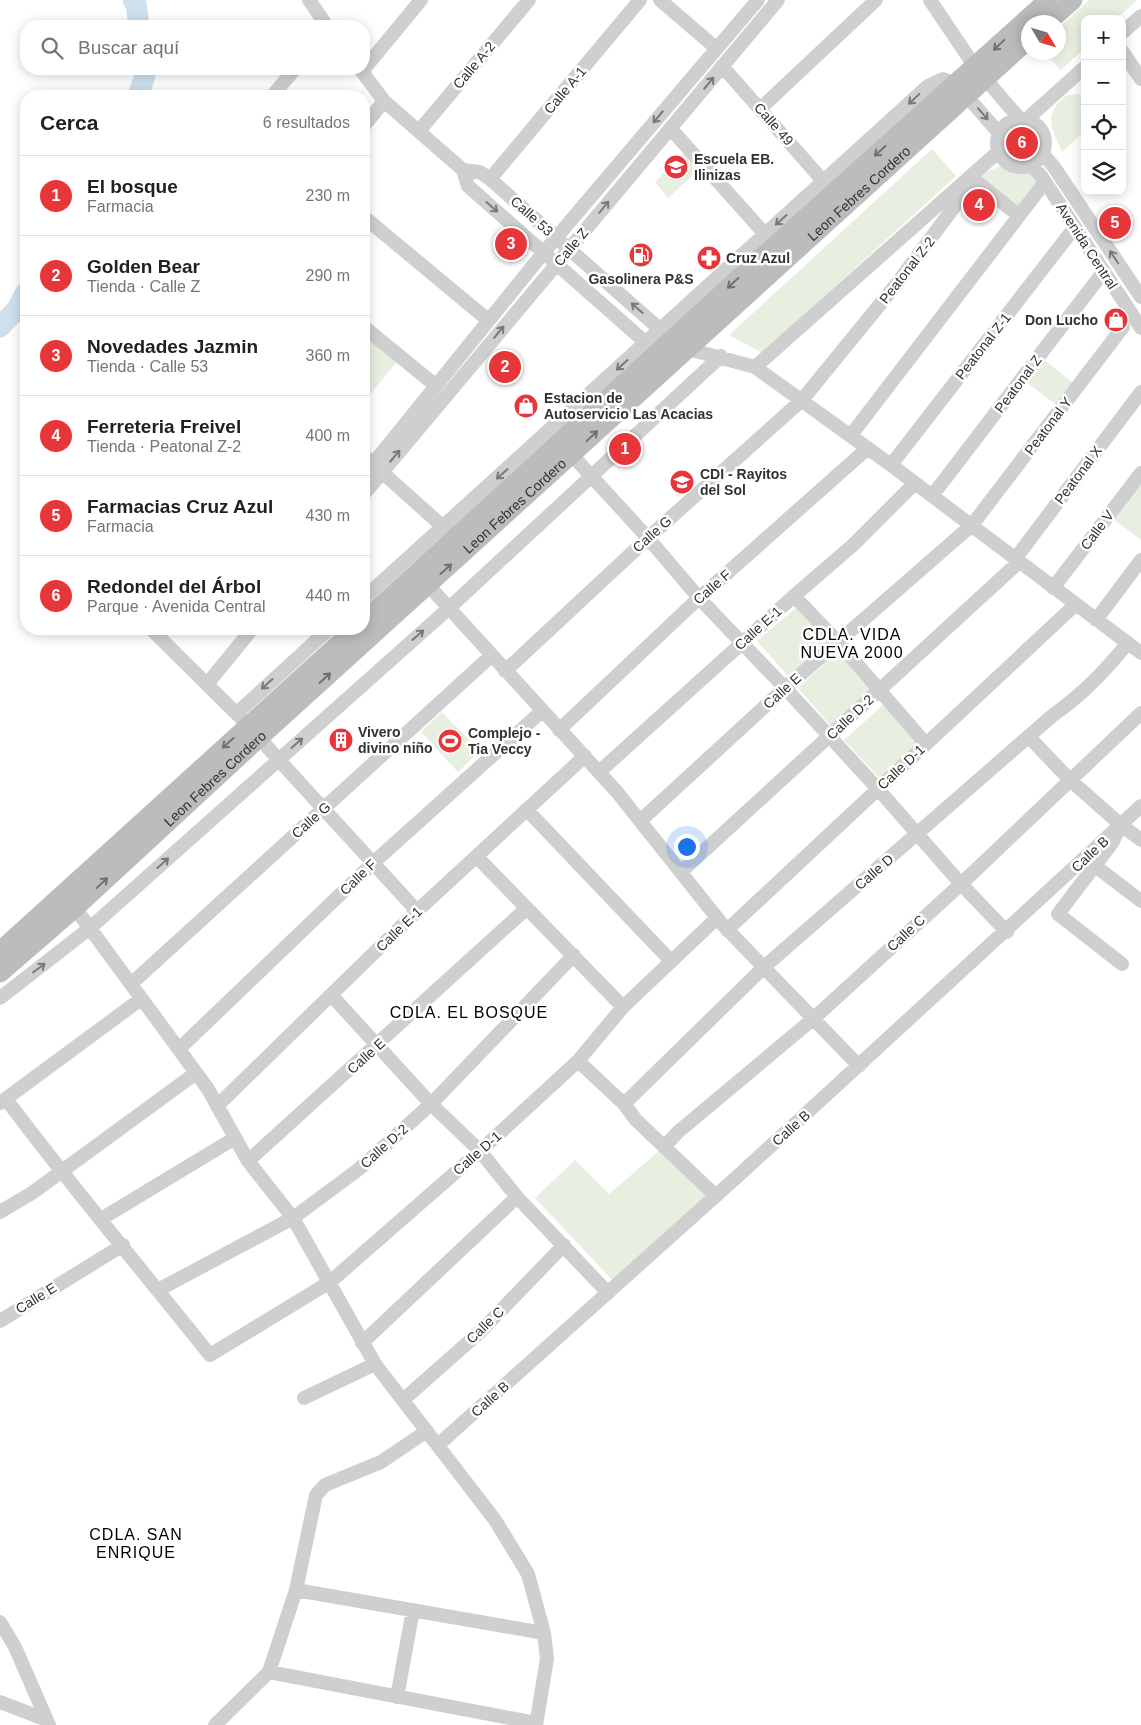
<!DOCTYPE html>
<html lang="es">
<meta charset="utf-8">
<style>
:root{--surface:#fff;--page:#f6f6f6;--text:#202124;--muted:#757577;--line:#e0e0e0;--accent:#e7363a}
body{margin:0;font-family:Helvetica,sans-serif;background:var(--page);color:var(--text)}
.controls{position:absolute;right:15px;top:15px;display:grid;overflow:hidden;border-radius:10px;box-shadow:0 2px 12px #0003}
.controls button{width:45px;height:45px;display:grid;place-items:center;padding:0;border:0;border-bottom:1px solid var(--line);background:var(--surface);color:var(--text);font:25px sans-serif}
.compass{position:absolute;left:1021px;top:15px;width:45px;height:45px;border-radius:50%;background:var(--surface);box-shadow:0 2px 12px #0003;rotate:128deg}
.you{position:absolute;left:686px;top:846px;width:18px;height:18px;margin:-12px;border:4px solid #fff;border-radius:50%;background:#1a73e8;box-shadow:0 0 0 8px #1a73e833}
.badge{display:grid;place-items:center;width:32px;height:32px;border-radius:50%;background:var(--accent);color:#fff;font-size:16px;font-weight:700}
.pin{position:absolute;translate:-50% -50%;border:2px solid #fff;box-shadow:0 1px 5px #0006}
.list{margin:0;padding:0;list-style:none}
h2{display:flex;justify-content:space-between;align-items:center;height:65px;margin:0;padding:0 20px;font-size:21px}
h2 small{font-size:16px;font-weight:400;color:var(--muted)}
.list li{display:grid;grid-template-columns:32px 1fr auto;gap:15px;align-items:center;box-sizing:border-box;height:80px;padding:0 20px;border-top:1px solid var(--line)}
.list b{display:block;font-size:19px;white-space:nowrap}
.list p{margin:0;font-size:16px;white-space:nowrap;color:var(--muted)}
.list em{font-size:16px;font-style:normal;color:var(--muted)}
.icon{flex:none;width:28px;height:28px;fill:none;stroke:currentColor;stroke-width:2;stroke-linecap:round;stroke-linejoin:round}
.map{position:relative;flex:none;width:1141px;height:1725px;overflow:hidden}
.search{position:absolute;background:var(--surface);box-shadow:0 2px 12px #0003;left:20px;top:20px;width:350px;height:55px;display:flex;align-items:center;gap:12px;box-sizing:border-box;padding:0 18px;border-radius:20px;color:var(--muted);font-size:19px}
.panel{position:absolute;background:var(--surface);box-shadow:0 2px 12px #0003;left:20px;top:90px;width:350px;height:545px;border-radius:20px}
.map>svg:first-child{display:block}
.green{fill:#e7efe1}
.lines{fill:none;stroke-linecap:round;stroke-linejoin:round}
.river{stroke:#cee0ee;stroke-width:21}
.street{stroke:#cfcfcf;stroke-width:14}
.secondary{stroke:#bcbcbc;stroke-width:19}
.oneway{stroke:#707070}
.oneway2{stroke:#797979}
.labels{text-anchor:middle;dominant-baseline:central;stroke-width:5;stroke-linejoin:round;paint-order:stroke}
.street-label{font-size:14px;fill:#323232;stroke:#fff}
.poi-label{font-size:14px;font-weight:bold;fill:#323232;stroke:#fff;text-anchor:start}
.quarter-label{font-size:16px;letter-spacing:1px;fill:#000;stroke:#fff}
</style>
<div class="map">
<svg width="1141" height="1725" viewBox="0 0 1141 1725">
<rect width="100%" height="100%" fill="#fff"/>
<path class="green" d="M1089 0H1137L1116 19H1085V48L1061 70 1044 53 1058 52 1059 28Z
M1080 94 1085 102V131L1062 152C1051 127 1042 115 1067 95Z
M1000 143a21 21 0 1 1 42 0a21 21 0 1 1-42 0Z
M932 149 956 176 762 353 729 335Z
M684 153 699 170 668 198 655 182Z
M1004 165 1012 169 1026 170 1041 184 1017 211 977 179 983 173Z
M364 331 399 359 364 402Z
M1042 358 1073 383 1059 403 1055 404 1025 381Z
M1141 484V540L1112 518Z
M799 605 830 640 789 677 757 641Z
M840 649 873 689 832 727 798 688Z
M885 703 921 744 881 780 844 740Z
M442 712 480 751 458 772 421 732Z
M660 1150 708 1198 615 1283 535 1198 575 1160 609 1194Z"/>
<g class="lines">
<path class="river" d="M133 0 136 4 139 26
M138 96 145 76 144 69
M0 327 17 309 26 292"/>
<path class="street" d="M309 0 327 26
M660 0 716 48
M930 0 975 67 1019 118
M1122 33 1141 16
M1122 51 1141 79
M722 66 824 182
M360 69 384 101 463 170 468 186 653 349
M364 69 421 0
M272 96 295 69
M761 108 876 0
M997 143a24 24 0 1 1 48 0a24 24 0 1 1-48 0Z
M1027 119 1085 67
M364 126 384 101
M671 129 765 234
M419 131 529 0
M1043 154 1054 167 1141 297
M1031 165 1042 177 1141 328
M463 170 480 172 490 179 672 340 688 349 755 367 998 152
M490 179 640 0
M364 217 488 320
M364 327 435 385
M755 367 891 465 1141 653
M851 435 1045 182
M572 455 648 538 699 598 785 688 878 789 961 884 1007 932
M364 456 450 533
M891 465 1075 227
M364 475 544 252 758 0
M364 494 778 0
M932 496 1104 271
M1015 559 1141 392
M428 585 617 792 722 924 859 1066
M1053 588 1141 473
M794 596 838 642 926 744
M364 598 928 86 943 79 956 84 999 133
M1096 620 1141 560
M151 629 248 725 278 759 417 911
M505 671 648 538 802 400 895 286 972 183 977 182 1018 215
M208 683 252 629
M237 713 329 629
M559 730 699 598 868 448
M1029 737 1070 780 1121 825 1112 843 1058 914 1122 964
M599 772 794 596 853 545 915 483
M527 810 671 961
M640 821 785 688 972 525 1123 327
M1121 825 1141 840
M477 857 623 1007
M1094 865 1141 901
M681 872 1019 562
M75 908 208 1089 248 1161 293 1218 375 1364 495 1520 528 1574 544 1633 547 1659 536 1725
M727 930 1075 605
M131 984 491 656
M332 996 431 1104 480 1151 517 1197 608 1293
M0 998 90 928 448 609 721 356
M179 1049 373 863 542 711
M578 1061 624 1104 636 1120 716 1196
M6 1099C71 1186 142 1270 210 1355L330 1282 480 1151 578 1061 623 1007 717 918
M0 1103 141 999
M624 1104 764 967 1052 716C1084 693 1103 673 1128 643
M217 1106 417 911 585 756
M665 1146 678 1132 813 1019 961 884 1141 713
M248 1161 527 908
M0 1212 32 1193 196 1073
M101 1219 235 1138
M158 1290 293 1218 359 1169 431 1104 574 955
M0 1321 123 1245
M362 1343 517 1197
M304 1398 375 1364
M403 1400 481 1331 564 1245
M438 1445 739 1175 1141 806
M296 1590 544 1633
M0 1622 15 1647 49 1725
M269 1672 536 1723
M397 1697 413 1610
M0 1702 47 1720
M215 1725 269 1672 296 1590 316 1495 325 1485 381 1462 427 1431"/>
<g class="secondary">
<path d="M1048 22 1073 0"/>
<path d="M364 621 763 256 1048 0"/>
<path d="M0 951 355 629"/>
<path id="s1" d="M0 973 75 908 260 737 1028 40"/>
</g>
</g>
<defs><path id="oneway-shaft" d="M-6 0H5M1.5-3L5.5 0L1.5 3" fill="none" stroke-width="1.6" stroke-linecap="round" stroke-linejoin="round" transform="scale(1.25)"/></defs>
<g class="oneway">
<use href="#oneway-shaft" transform="translate(999 45) rotate(137)"/>
<use href="#oneway-shaft" transform="translate(880 151) rotate(138)"/>
<use href="#oneway-shaft" transform="translate(733 283) rotate(137)"/>
<use href="#oneway-shaft" transform="translate(592 436) rotate(-43)"/>
<use href="#oneway-shaft" transform="translate(446 569) rotate(-42)"/>
<use href="#oneway-shaft" transform="translate(325 678) rotate(-42)"/>
<use href="#oneway-shaft" transform="translate(228 743) rotate(138)"/>
<use href="#oneway-shaft" transform="translate(102 883) rotate(-43)"/>
</g>
<g class="oneway2">
<use href="#oneway-shaft" transform="translate(709 83) rotate(-50)"/>
<use href="#oneway-shaft" transform="translate(914 99) rotate(137)"/>
<use href="#oneway-shaft" transform="translate(983 114) rotate(49)"/>
<use href="#oneway-shaft" transform="translate(658 117) rotate(130)"/>
<use href="#oneway-shaft" transform="translate(492 207) rotate(41)"/>
<use href="#oneway-shaft" transform="translate(604 207) rotate(-51)"/>
<use href="#oneway-shaft" transform="translate(781 220) rotate(138)"/>
<use href="#oneway-shaft" transform="translate(1114 257) rotate(-124)"/>
<use href="#oneway-shaft" transform="translate(637 308) rotate(-139)"/>
<use href="#oneway-shaft" transform="translate(499 332) rotate(-50)"/>
<use href="#oneway-shaft" transform="translate(622 365) rotate(138)"/>
<use href="#oneway-shaft" transform="translate(395 456) rotate(-50)"/>
<use href="#oneway-shaft" transform="translate(502 474) rotate(138)"/>
<use href="#oneway-shaft" transform="translate(418 635) rotate(-41)"/>
<use href="#oneway-shaft" transform="translate(267 684) rotate(138)"/>
<use href="#oneway-shaft" transform="translate(297 743) rotate(-41)"/>
<use href="#oneway-shaft" transform="translate(163 863) rotate(-42)"/>
<use href="#oneway-shaft" transform="translate(39 968) rotate(-37)"/>
</g>
<defs>
<symbol id="school-disc" viewBox="-11 -11 22 22"><circle r="9.5" fill="#e7363a" stroke="#fff"/><path d="M0-5L7-2L0 1L-7-2ZM-4 1L0 2.5L4 1V4Q0 6-4 4Z" fill="#fff"/></symbol>
<symbol id="fuel-disc" viewBox="-11 -11 22 22"><circle r="9.5" fill="#e7363a" stroke="#fff"/><path d="M-5.5-6h7V0h2V4h1.3V-2.5L3-4.5l.8-.8L6-3V5H2.5V1h-1V6h-7ZM-4.2-4.7v3.2H.2V-4.7Z" fill="#fff"/></symbol>
<symbol id="pharmacy-disc" viewBox="-11 -11 22 22"><circle r="9.5" fill="#e7363a" stroke="#fff"/><path d="M-2-6h4v4h4v4h-4v4h-4v-4h-4v-4h4Z" fill="#fff"/></symbol>
<symbol id="shop-disc" viewBox="-11 -11 22 22"><circle r="9.5" fill="#e7363a" stroke="#fff"/><path d="M-5-2.5h2.3a2.7 3.5 0 0 1 5.4 0H5L5.5 6h-11ZM-1.5-2.5h3a1.5 2.3 0 0 0-3 0Z" fill="#fff"/></symbol>
<symbol id="building-disc" viewBox="-11 -11 22 22"><circle r="9.5" fill="#e7363a" stroke="#fff"/><path d="M-4-6H4V6H1V3H-1V6H-4ZM-2.5-4.3h1.7v1.8h-1.7ZM.8-4.3h1.7v1.8H.8ZM-2.5-1h1.7V.8h-1.7ZM.8-1h1.7V.8H.8Z" fill="#fff"/></symbol>
<symbol id="stadium-disc" viewBox="-11 -11 22 22"><circle r="9.5" fill="#e7363a" stroke="#fff"/><path d="M0-5a6.5 5 0 1 0 0 10a6.5 5 0 1 0 0-10ZM-3.5-1.8h7v3.6h-7Z" fill="#fff"/></symbol>
</defs>
<g fill-rule="evenodd">
<use href="#school-disc" x="662" y="153" width="28" height="28"/>
<use href="#fuel-disc" x="627" y="241" width="28" height="28"/>
<use href="#pharmacy-disc" x="695" y="244" width="28" height="28"/>
<use href="#shop-disc" x="1102" y="306" width="28" height="28"/>
<use href="#shop-disc" x="512" y="392" width="28" height="28"/>
<use href="#school-disc" x="668" y="468" width="28" height="28"/>
<use href="#building-disc" x="327" y="726" width="28" height="28"/>
<use href="#stadium-disc" x="436" y="727" width="28" height="28"/>
</g>
<g class="labels">
<g class="street-label">
<text transform="translate(474 65) rotate(-50)">Calle A-2</text>
<text transform="translate(565 90) rotate(-50)">Calle A-1</text>
<text transform="translate(774 124) rotate(49)">Calle 49</text>
<text stroke="none"><textPath href="#s1" startOffset="1160">Leon Febres Cordero</textPath></text>
<text transform="translate(532 216) rotate(42)">Calle 53</text>
<text transform="translate(1087 246) rotate(57)">Avenida Central</text>
<text transform="translate(571 247) rotate(-50)">Calle Z</text>
<text transform="translate(907 270) rotate(-52)">Peatonal Z-2</text>
<text transform="translate(983 346) rotate(-52)">Peatonal Z-1</text>
<text transform="translate(1018 384) rotate(-53)">Peatonal Z</text>
<text transform="translate(1048 426) rotate(-53)">Peatonal Y</text>
<text transform="translate(1078 475) rotate(-53)">Peatonal X</text>
<text stroke="none"><textPath href="#s1" startOffset="695">Leon Febres Cordero</textPath></text>
<text transform="translate(1097 530) rotate(-53)">Calle V</text>
<text transform="translate(652 534) rotate(-42)">Calle G</text>
<text transform="translate(712 587) rotate(-41)">Calle F</text>
<text transform="translate(758 628) rotate(-42)">Calle E-1</text>
<text transform="translate(782 691) rotate(-42)">Calle E</text>
<text transform="translate(850 717) rotate(-43)">Calle D-2</text>
<text transform="translate(901 767) rotate(-43)">Calle D-1</text>
<text stroke="none"><textPath href="#s1" startOffset="290">Leon Febres Cordero</textPath></text>
<text transform="translate(311 820) rotate(-42)">Calle G</text>
<text transform="translate(1090 854) rotate(-43)">Calle B</text>
<text transform="translate(874 872) rotate(-41)">Calle D</text>
<text transform="translate(358 877) rotate(-44)">Calle F</text>
<text transform="translate(399 929) rotate(-44)">Calle E-1</text>
<text transform="translate(906 933) rotate(-43)">Calle C</text>
<text transform="translate(366 1056) rotate(-42)">Calle E</text>
<text transform="translate(791 1128) rotate(-42)">Calle B</text>
<text transform="translate(384 1146) rotate(-42)">Calle D-2</text>
<text transform="translate(477 1153) rotate(-41)">Calle D-1</text>
<text transform="translate(36 1298) rotate(-32)">Calle E</text>
<text transform="translate(485 1325) rotate(-44)">Calle C</text>
<text transform="translate(490 1399) rotate(-42)">Calle B</text>
</g>
<g class="poi-label">
<text x="694" y="159">Escuela EB.<tspan x="694" dy="16">Ilinizas</tspan></text>
<text x="726" y="258">Cruz Azul</text>
<text x="641" y="279" text-anchor="middle">Gasolinera P&amp;S</text>
<text x="1098" y="320" text-anchor="end">Don Lucho</text>
<text x="544" y="398">Estacion de<tspan x="544" dy="16">Autoservicio Las Acacias</tspan></text>
<text x="700" y="474">CDI - Rayitos<tspan x="700" dy="16">del Sol</tspan></text>
<text x="358" y="732">Vivero<tspan x="358" dy="16">divino niño</tspan></text>
<text x="468" y="733">Complejo -<tspan x="468" dy="16">Tia Veccy</tspan></text>
</g>
<g class="quarter-label">
<text x="852" y="634">CDLA. VIDA<tspan x="852" dy="18">NUEVA 2000</tspan></text>
<text x="469" y="1012">CDLA. EL BOSQUE</text>
<text x="136" y="1534">CDLA. SAN<tspan x="136" dy="18">ENRIQUE</tspan></text>
</g>
</g>
</svg>
<div class="controls">
<button>+</button>
<button>−</button>
<button><svg class="icon" aria-label="locate" viewBox="0 0 24 24"><circle cx="12" cy="12" r="6"/><path d="M12 2v4M12 18v4M2 12h4M18 12h4"/></svg></button>
<button><svg class="icon" aria-label="layers" viewBox="0 0 24 24"><path d="M12 4l9 5-9 5-9-5zM3 14l9 5 9-5"/></svg></button>
</div>
<svg class="compass" viewBox="-18 -18 36 36"><path d="M0-13l5 13h-10z" fill="#e53935"/><path d="M0 13l5-13h-10z" fill="#757577"/></svg>
<div class="you"></div>
<div class="pin badge" style="left:625px;top:449px">1</div>
<div class="pin badge" style="left:505px;top:367px">2</div>
<div class="pin badge" style="left:511px;top:244px">3</div>
<div class="pin badge" style="left:979px;top:205px">4</div>
<div class="pin badge" style="left:1115px;top:223px">5</div>
<div class="pin badge" style="left:1022px;top:143px">6</div>
<div class="search"><svg class="icon" aria-label="search" viewBox="0 0 24 24"><circle cx="10" cy="10" r="6"/><path d="M15 15l6 6"/></svg>Buscar aquí</div>
<section class="panel">
<h2>Cerca<small>6 resultados</small></h2>
<ul class="list">
<li><span class="badge">1</span><div><b>El bosque</b><p>Farmacia</p></div><em>230 m</em></li>
<li><span class="badge">2</span><div><b>Golden Bear</b><p>Tienda · Calle Z</p></div><em>290 m</em></li>
<li><span class="badge">3</span><div><b>Novedades Jazmin</b><p>Tienda · Calle 53</p></div><em>360 m</em></li>
<li><span class="badge">4</span><div><b>Ferreteria Freivel</b><p>Tienda · Peatonal Z-2</p></div><em>400 m</em></li>
<li><span class="badge">5</span><div><b>Farmacias Cruz Azul</b><p>Farmacia</p></div><em>430 m</em></li>
<li><span class="badge">6</span><div><b>Redondel del Árbol</b><p>Parque · Avenida Central</p></div><em>440 m</em></li>
</ul>
</section>
</div>
